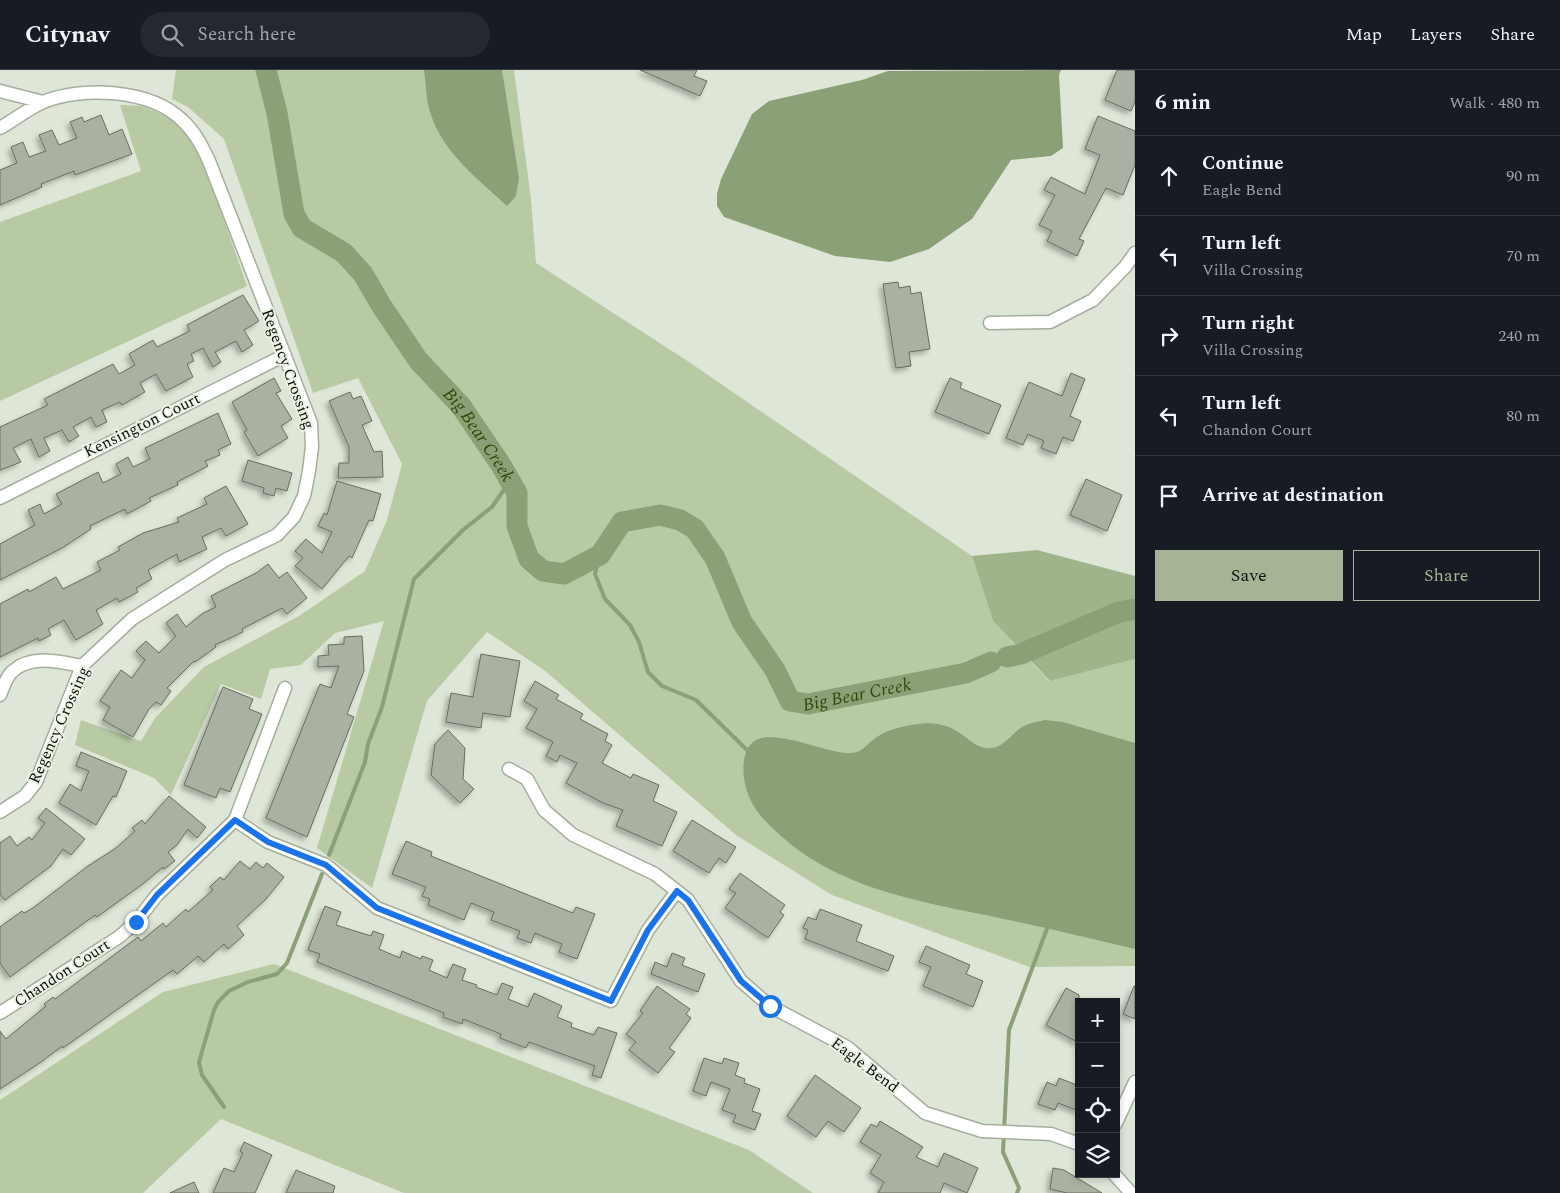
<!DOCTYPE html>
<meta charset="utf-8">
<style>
:root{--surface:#171b24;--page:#242831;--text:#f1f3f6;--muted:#9ea1a6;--line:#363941;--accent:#a4b494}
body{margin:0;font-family:Spectral,serif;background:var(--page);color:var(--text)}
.controls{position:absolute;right:15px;bottom:15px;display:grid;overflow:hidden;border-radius:0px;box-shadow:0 2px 8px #0003}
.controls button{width:45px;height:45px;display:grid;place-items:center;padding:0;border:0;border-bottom:1px solid var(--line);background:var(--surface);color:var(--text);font:25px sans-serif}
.stop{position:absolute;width:15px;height:15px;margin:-11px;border:4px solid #1a73e8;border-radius:50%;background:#fff}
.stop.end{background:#1a73e8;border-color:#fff;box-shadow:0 1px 5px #0008}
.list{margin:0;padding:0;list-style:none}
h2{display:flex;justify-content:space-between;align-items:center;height:65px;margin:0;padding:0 20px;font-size:21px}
h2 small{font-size:16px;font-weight:400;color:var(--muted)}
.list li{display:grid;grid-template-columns:32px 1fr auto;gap:15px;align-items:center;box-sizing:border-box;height:80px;padding:0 20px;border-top:1px solid var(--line)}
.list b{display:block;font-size:19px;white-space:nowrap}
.list p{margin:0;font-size:16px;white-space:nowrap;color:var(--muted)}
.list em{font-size:16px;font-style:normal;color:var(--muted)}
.actions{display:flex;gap:10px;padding:15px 20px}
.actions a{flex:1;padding:11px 0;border:1px solid var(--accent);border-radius:0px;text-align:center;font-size:18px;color:var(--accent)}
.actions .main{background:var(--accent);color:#111}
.icon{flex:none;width:28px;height:28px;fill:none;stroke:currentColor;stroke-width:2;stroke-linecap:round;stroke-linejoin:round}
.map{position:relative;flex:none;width:1135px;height:1123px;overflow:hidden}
header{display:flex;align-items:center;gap:30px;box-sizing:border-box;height:70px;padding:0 25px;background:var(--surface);border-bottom:1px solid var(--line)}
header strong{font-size:24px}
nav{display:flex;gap:28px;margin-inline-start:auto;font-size:18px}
.search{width:350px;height:45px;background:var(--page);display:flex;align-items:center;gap:12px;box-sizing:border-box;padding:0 18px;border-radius:28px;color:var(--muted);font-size:19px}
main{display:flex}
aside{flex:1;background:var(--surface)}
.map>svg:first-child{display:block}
.green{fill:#b7caa4}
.forest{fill:#9fb48a}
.water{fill:#8ca077}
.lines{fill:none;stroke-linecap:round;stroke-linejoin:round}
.stream{stroke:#8ca077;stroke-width:4}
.river{stroke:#8ca077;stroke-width:21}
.building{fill:#a9b1a2;stroke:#676e60;filter:url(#shadow)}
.street-casing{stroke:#a5ad9d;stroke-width:15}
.street{stroke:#fff;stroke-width:12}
.route{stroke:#1a73e8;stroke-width:6}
.labels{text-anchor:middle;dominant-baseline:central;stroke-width:4;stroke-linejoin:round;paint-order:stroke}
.street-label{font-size:16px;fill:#0b0e08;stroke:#ebf4e4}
.water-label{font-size:18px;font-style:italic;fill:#304909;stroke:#ebf4e4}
</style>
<header>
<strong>Citynav</strong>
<div class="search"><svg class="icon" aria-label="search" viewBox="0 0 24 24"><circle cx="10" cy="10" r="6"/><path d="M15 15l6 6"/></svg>Search here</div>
<nav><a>Map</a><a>Layers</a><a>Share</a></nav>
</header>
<main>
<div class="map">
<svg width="1135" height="1123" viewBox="0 0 1135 1123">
<defs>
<filter id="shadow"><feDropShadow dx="-3.5" dy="3.5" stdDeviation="2.5" flood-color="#0004"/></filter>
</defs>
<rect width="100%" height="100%" fill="#dee7d7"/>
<path class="green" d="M176 0H514L531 129 536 193 689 292 972 486 993 551 1049 611 1135 589V896L1030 897 832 825 736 765 544 600 487 562 427 631 372 818 317 778 384 551 335 563 301 595 270 599 261 629 221 614 171 725 154 708 75 675 81 650 141 671 155 648 204 597 299 546 365 501 387 450 402 394 358 308 313 323 224 69 188 37 172 29Z
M120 35 142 36 174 49 200 81 247 216 0 331V152L141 101Z
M274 894 749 1080 813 1123H404L221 1049 143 1123H0V1030L163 922Z"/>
<path class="forest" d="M1037 480 1135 506V589L1050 611 993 551 972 486Z"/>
<path class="water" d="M424 0H502L519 108 516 126 507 136C478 109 442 82 430 42 426 29 426 14 424 0Z
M1061 0 1059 5 1063 78 1051 86 1011 90 972 149 929 179 890 192 835 186 724 147 717 136V124L721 109 752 44 769 31 862 10 888 1Z
M1045 650 1063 652 1135 673V879C1093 869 1051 859 1009 850 930 833 843 822 781 766 764 751 750 737 745 714 742 700 742 678 756 670 775 659 824 682 847 683 861 684 864 677 874 669 884 661 899 657 911 655 932 651 948 653 964 666 971 671 976 676 985 678 1003 680 1009 666 1022 657 1029 653 1037 652 1045 650Z"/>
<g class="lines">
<path class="stream" d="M600 485 595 504 605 529 630 555 639 572 648 602 662 616 696 630 747 680 752 681
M329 785 365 692 368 674 382 637 414 509 463 460 492 437 510 411
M224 1037 202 1005 199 992 214 940 218 932 229 921 248 912 277 904 287 893 322 804
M1017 1123 1019 1118 1003 1082 1009 960 1048 856"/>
<g class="river">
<path id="s1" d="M266 0 277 43 294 144 302 158 344 183 363 204 381 235 418 290 461 336 501 395 517 423V456L529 489 543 501 564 504 600 485 622 452 660 445 680 450 695 459 715 488 742 552 775 600 790 631 808 634 966 603 991 592"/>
<path d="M1007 587 1021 584 1119 542 1135 539"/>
</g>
</g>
<path class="building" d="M640 0H697L694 6 707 11 700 26Z
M1117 0H1135V32L1131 41 1105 30Z
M101 45 109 65 122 59 132 84 75 105 74 101 41 114 42 117 0 135V100L17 93 11 77 23 72 29 87 46 81 39 65 52 60 59 75 77 68 70 52 82 47 84 52Z
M1098 46 1135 61V95L1123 125 1106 118 1079 169 1084 171 1077 186 1047 171 1052 161 1039 155 1055 125 1044 120 1051 107 1085 124 1100 85 1085 79Z
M898 212 899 218 910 216 911 224 921 222 930 279 909 282 911 296 896 298 883 214Z
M243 225 259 251 244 260 253 275 242 282 236 271 215 282 221 292 213 297 203 278 191 284 194 291 187 294 193 307 166 321 156 304 140 313 145 322 122 335 120 332 102 340 107 352 96 357 91 347 73 357 79 366 69 372 62 360 44 368 50 381 39 387 31 369 13 378 21 392 0 400V357L48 335 44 329 113 294 119 304 135 295 129 284 153 270 157 277 190 261 187 255Z
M1071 303 1085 309 1070 346 1081 351 1073 371 1063 367 1056 384 1041 378 1044 371 1028 364 1023 375 1006 368 1029 312 1062 326Z
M274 308 281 321 276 323 292 349 281 356 288 368 258 386 244 362 247 360 232 332Z
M950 308 962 313 960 318 1001 335 989 364 935 342Z
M350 322 353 329 361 326 372 351 362 355 374 382 382 381 383 407 338 408 339 393H349V377L329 331Z
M218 343 231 374 218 380 220 385 205 391 208 396 177 412 178 415 149 428 151 431 127 444 125 439 90 456 91 459 62 478 0 510V474L35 455 28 440 40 434 44 444 62 434 56 424 98 402 103 413 121 404 116 394 128 387 133 397 150 389 145 378Z
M248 390 292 403 287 421 276 418 274 426 263 423 264 418 242 411Z
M1086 409 1122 425 1107 461 1070 445Z
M337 411 381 424 373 451 369 450 352 488 349 486 322 519 295 496 303 488 295 481 306 469 322 483 332 462 318 456 324 443 327 445Z
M226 416 248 454 226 466 221 458 202 467 207 479 179 492 177 484 148 500 152 509 136 518 138 522 119 532 117 528 96 540 103 554 76 570 64 550 48 559 51 565 39 571 38 568 0 587V534L28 519 29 522 56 507 63 519 101 500 97 492 120 480 118 477 143 463 179 452 177 448 207 434 204 428Z
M268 494 279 508 287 502 307 528 287 544 282 538 242 559 243 562 215 575 216 577 195 592 194 591 167 618 171 621 161 635 156 632 149 639 133 667 103 650 110 637 100 631 121 600 132 608 145 590 136 581 146 571 159 583 176 566 166 553 177 544 186 557 203 543 216 537 211 526 258 502Z
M362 566 364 601 347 644 354 647 307 767 266 748 320 614 331 618 339 596 318 597V586L329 585 328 575 344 574V567Z
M481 584 520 591 510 647 483 643 481 658 446 652 451 623 473 627Z
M535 611 559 625 556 629 583 644 580 649 608 664 605 671 612 675 602 693 631 708 633 704 659 715 653 731 677 742 662 776 616 756 623 740 603 733 566 713 577 693 560 685 557 692 546 686 553 672 526 658 537 639 524 631Z
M223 617 253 629 249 639 262 644 230 722 220 718 216 728 184 715Z
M448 660 465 678 463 709 474 719 460 733 431 705 435 674Z
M81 682 127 701 116 727 113 726 96 755 59 733 70 714 81 721 89 701 76 696Z
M169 726 206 757 197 768 188 759 177 775 168 782 175 791 164 799 163 797 144 813 97 847 95 845 10 907 0 893V857L22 841 24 843 33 838 88 796 116 778 135 761 132 758 142 750 145 754Z
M46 738 85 769 71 785 63 779 51 796 5 830 0 824V773L10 766 17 776 29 767 32 770 45 753 38 748Z
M692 750 736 777 726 793 719 788 709 803 673 781Z
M406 771 432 782 431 786 573 843 576 837 595 844 577 889 559 882 562 874 535 863 531 873 517 868 520 861 491 850 494 842 471 833 464 850 428 835 430 829 422 826 426 817 392 804Z
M240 791 250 799 256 792 263 798 267 793 284 807 266 829 237 856 244 865 228 879 224 874 204 892 198 886 177 904 173 900 63 978 62 976 41 992 0 1019V961L6 969 46 936 44 934 53 927 55 929 138 867 141 871 163 853 166 857 186 839 188 842 213 820 210 817 220 807 224 810Z
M740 803 785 835 780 842 784 845 768 868 725 838 736 823 729 819Z
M325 836 341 842 336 855 371 866 373 861 384 865 379 879 400 888 402 881 421 889 422 886 433 890 429 900 447 908 453 894 466 899 462 910 477 915 476 917 497 925 502 913 513 917 508 929 528 937 534 923 562 936 557 947 572 953 571 957 594 965 598 957 617 963 601 1008 592 1005 595 996 529 972 526 978 500 968 501 964 463 949 462 954 443 947 444 943 317 892 320 884 308 880Z
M820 839 862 855 856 871 894 886 888 901 805 869 808 860 803 858 808 847 816 850Z
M926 876 970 895 966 904 983 911 973 937 923 916 931 897 919 892Z
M672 883 685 888 682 895 705 904 698 922 651 904 655 892 667 897Z
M657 916 690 939 686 944 691 948 669 978 675 982 658 1003 629 980 636 972 626 964 643 943 640 941Z
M1134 916H1135V949L1123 944Z
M1066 918 1079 925V973L1046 955Z
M704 988 722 994 724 988 739 993 735 1005 745 1009 744 1013 760 1019 752 1041 761 1044 755 1060 733 1052 736 1045 722 1040 730 1019 711 1012 706 1026 693 1021Z
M815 1005 861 1038 844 1062 828 1051 816 1067 787 1046Z
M1059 1008 1079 1016V1041L1058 1033 1055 1040 1038 1034 1047 1012 1056 1016Z
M880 1051 923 1077 916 1087 938 1097 944 1083 978 1098 967 1123 944 1113 940 1123H878L884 1112 870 1103 881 1085 860 1072 871 1054 877 1057Z
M244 1072 272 1085 255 1123H213L224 1098 234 1102 243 1083 240 1081Z
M1053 1098 1064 1100 1102 1123H1067L1050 1119Z
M296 1100 335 1116 333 1123H286Z
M194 1112 199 1123H170Z"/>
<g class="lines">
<defs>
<path id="street" d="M0 21 43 32
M0 58C14 50 28 39 43 32 82 16 150 19 182 50 195 62 202 76 209 91L311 353 312 377 309 401 304 426 294 447 277 465 225 490 132 549 82 596 36 712 25 726 0 742
M990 253 1050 252 1093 230 1125 197 1135 183
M0 428 285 285
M0 625C3 618 7 605 13 601 32 584 60 592 82 596
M509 699 527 709 544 740 573 765 655 804 688 830 741 911 770 936 847 977 925 1043 982 1061 1051 1064 1079 1074
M235 750 268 772 326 795 377 838 611 931 648 860 677 821
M0 943 119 867 136 852 157 825 235 750 285 618
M1116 1053 1135 1012
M1114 1104 1131 1123"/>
</defs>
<use href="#street" class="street-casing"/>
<use href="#street" class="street"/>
</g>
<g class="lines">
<path class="route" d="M136 852 157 825 235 750 268 772 326 795 377 838 611 931 648 860 677 821 688 830 741 911 770 936"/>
</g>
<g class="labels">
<g class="street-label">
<text transform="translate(288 299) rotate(70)">Regency Crossing</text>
<text transform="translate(142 355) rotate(-26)">Kensington Court</text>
<text transform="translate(59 655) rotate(-66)">Regency Crossing</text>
<text transform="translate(62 903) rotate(-33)">Chandon Court</text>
<text transform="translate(865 995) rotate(37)">Eagle Bend</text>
</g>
<g class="water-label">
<text stroke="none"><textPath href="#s1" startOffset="439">Big Bear Creek</textPath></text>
<text stroke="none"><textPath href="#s1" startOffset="1039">Big Bear Creek</textPath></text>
</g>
</g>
</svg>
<div class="controls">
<button>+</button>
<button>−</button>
<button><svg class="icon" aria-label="locate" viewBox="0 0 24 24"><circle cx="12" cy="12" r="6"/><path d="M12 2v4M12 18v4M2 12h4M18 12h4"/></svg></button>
<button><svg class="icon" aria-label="layers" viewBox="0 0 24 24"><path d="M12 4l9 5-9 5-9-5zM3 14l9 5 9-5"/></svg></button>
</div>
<div class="stop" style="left:770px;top:936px"></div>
<div class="stop end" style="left:136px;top:852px"></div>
</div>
<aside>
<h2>6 min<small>Walk · 480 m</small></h2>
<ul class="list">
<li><svg class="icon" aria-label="ahead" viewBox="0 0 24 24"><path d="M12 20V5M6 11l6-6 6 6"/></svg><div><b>Continue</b><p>Eagle Bend</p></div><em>90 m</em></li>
<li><svg class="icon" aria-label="left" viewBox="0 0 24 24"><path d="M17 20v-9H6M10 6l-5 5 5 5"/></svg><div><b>Turn left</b><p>Villa Crossing</p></div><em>70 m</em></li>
<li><svg class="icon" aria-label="right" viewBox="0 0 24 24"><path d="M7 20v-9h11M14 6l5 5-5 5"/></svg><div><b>Turn right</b><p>Villa Crossing</p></div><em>240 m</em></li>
<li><svg class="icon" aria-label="left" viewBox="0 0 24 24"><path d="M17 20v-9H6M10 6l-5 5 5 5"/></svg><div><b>Turn left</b><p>Chandon Court</p></div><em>80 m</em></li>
<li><svg class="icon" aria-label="arrive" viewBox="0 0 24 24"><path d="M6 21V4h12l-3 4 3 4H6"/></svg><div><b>Arrive at destination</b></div></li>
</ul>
<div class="actions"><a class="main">Save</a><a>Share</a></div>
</aside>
</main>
